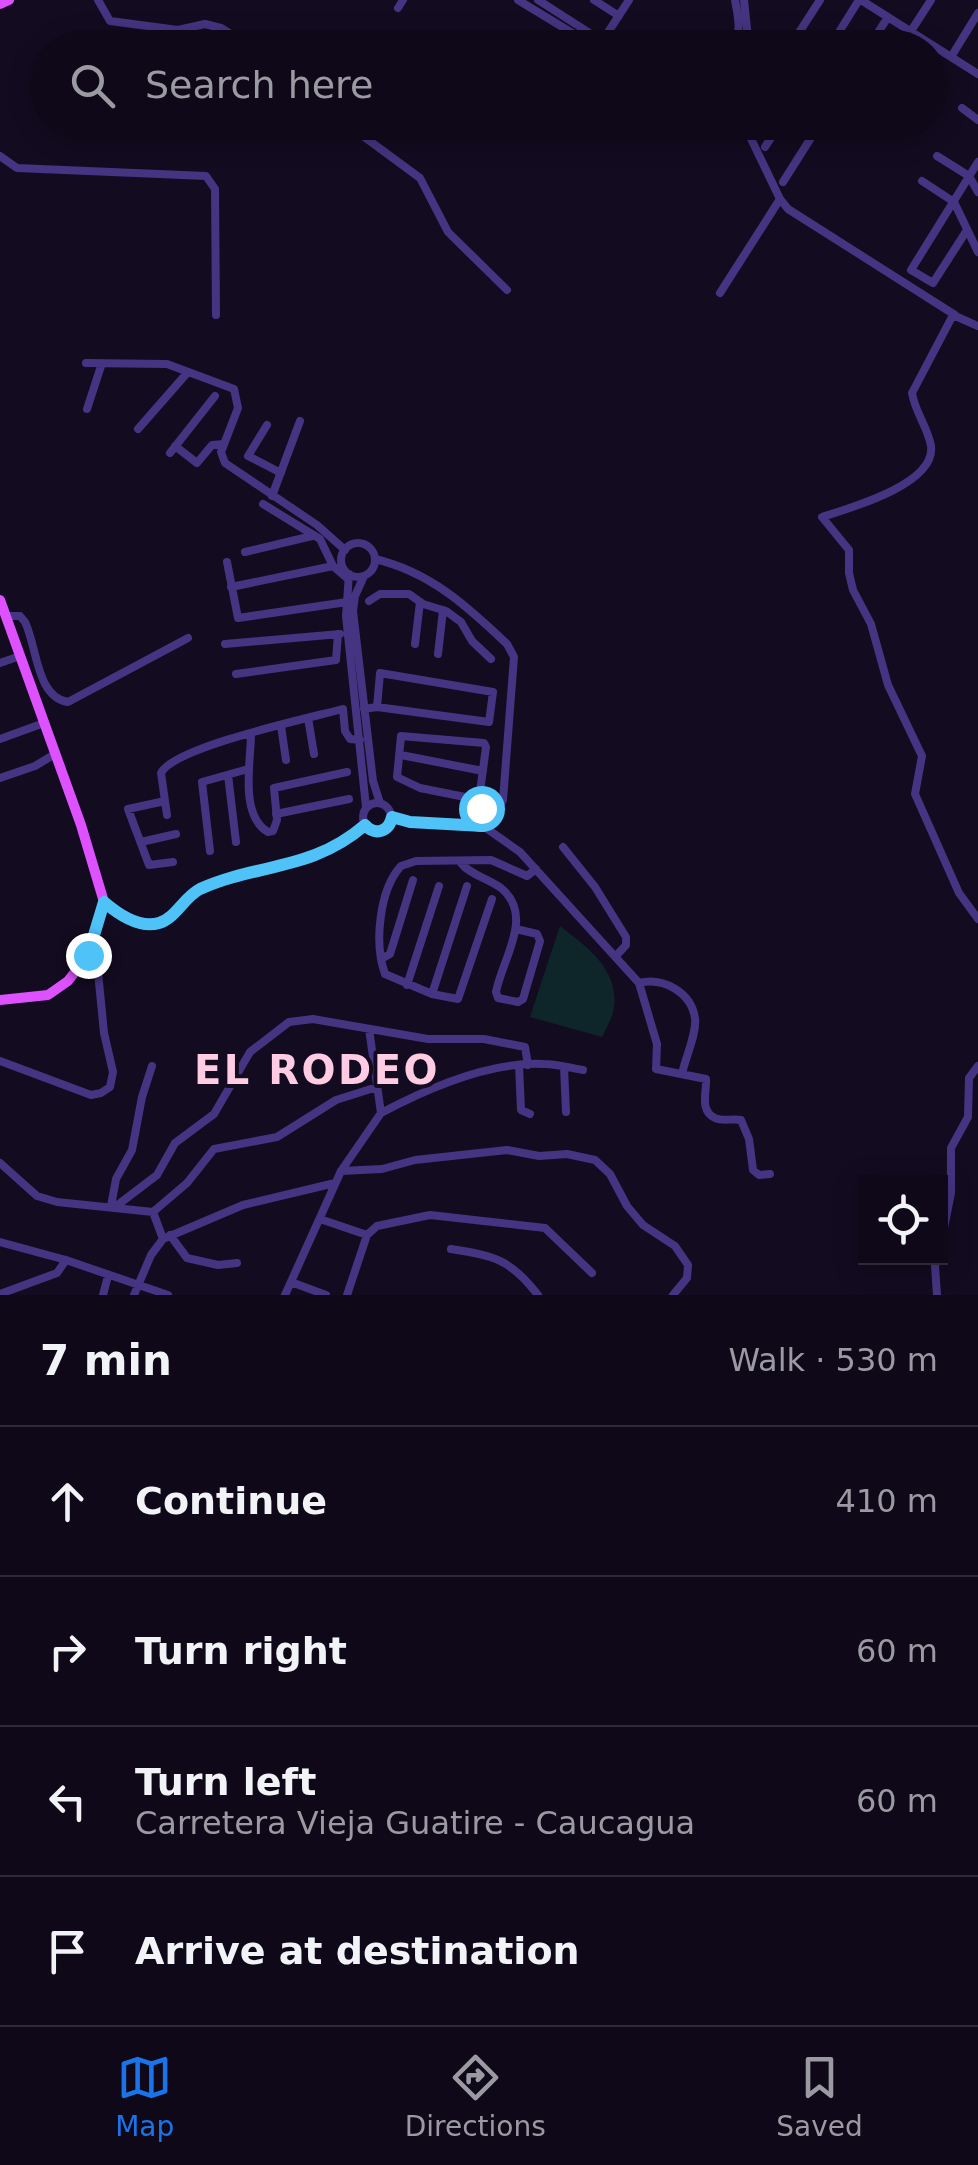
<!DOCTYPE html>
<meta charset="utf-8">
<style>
:root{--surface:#0e0818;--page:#1c1625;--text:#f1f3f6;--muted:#9b9aa2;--line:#2e2937;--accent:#1a73e8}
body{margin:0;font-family:"DejaVu Sans",sans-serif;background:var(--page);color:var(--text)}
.controls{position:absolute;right:30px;bottom:30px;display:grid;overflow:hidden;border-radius:0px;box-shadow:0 5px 25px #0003}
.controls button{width:90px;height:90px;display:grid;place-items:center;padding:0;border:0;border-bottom:2px solid var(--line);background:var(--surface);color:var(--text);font:50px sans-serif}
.stop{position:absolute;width:30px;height:30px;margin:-22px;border:8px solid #4fc3f7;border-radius:50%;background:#fff}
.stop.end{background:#4fc3f7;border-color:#fff;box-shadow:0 2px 10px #0008}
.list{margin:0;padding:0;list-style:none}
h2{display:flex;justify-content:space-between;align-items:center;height:130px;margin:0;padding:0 40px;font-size:42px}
h2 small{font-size:32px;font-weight:400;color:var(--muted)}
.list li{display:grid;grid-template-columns:65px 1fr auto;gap:30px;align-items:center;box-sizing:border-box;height:150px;padding:0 40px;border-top:2px solid var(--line)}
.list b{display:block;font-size:38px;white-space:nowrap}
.list p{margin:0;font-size:32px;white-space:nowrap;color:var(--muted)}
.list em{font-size:32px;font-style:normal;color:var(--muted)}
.icon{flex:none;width:55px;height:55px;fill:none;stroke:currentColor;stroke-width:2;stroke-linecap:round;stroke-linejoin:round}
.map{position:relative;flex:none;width:978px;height:1295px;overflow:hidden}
.search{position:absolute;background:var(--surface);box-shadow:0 5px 25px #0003;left:30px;right:30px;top:30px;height:110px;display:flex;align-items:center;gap:25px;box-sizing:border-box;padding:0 35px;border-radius:55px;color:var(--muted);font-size:38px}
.sheet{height:730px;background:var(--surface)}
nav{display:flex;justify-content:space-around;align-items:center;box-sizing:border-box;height:140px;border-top:2px solid var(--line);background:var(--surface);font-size:28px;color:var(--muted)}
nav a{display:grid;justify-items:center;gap:5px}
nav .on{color:var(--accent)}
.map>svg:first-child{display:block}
.garden{fill:#0e262a}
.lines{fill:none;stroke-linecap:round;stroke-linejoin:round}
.minor{stroke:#453481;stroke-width:8}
.major{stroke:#de51ff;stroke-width:10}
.route{stroke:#4fc3f7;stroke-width:12}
.labels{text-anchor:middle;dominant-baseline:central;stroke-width:8;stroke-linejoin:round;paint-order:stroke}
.district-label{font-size:40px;font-weight:bold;letter-spacing:2.5px;fill:#ffcce3;stroke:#130b20}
</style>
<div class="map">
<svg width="978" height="1295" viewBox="0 0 978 1295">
<rect width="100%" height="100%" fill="#130b20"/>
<path class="garden" d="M560 926C587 947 619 969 614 1008 613 1017 606 1028 602 1037L530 1017Z"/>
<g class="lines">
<path class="minor" d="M98 0 110 21 178 30 205 24 221 28 253 48
M518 0 597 48
M538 0 613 48
M594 0 619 16
M744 0 749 48
M861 0 978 74
M398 8 403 0
M911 31 931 0
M603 40 629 0
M733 48C742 33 738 16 735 0
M789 48 820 0
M829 48 859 0
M868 48 888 17
M951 57 978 13
M962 108 978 120
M344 122 420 178 448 232 507 290
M743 122 780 199 788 209 955 315
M765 147 781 122
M0 156 17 168 206 176 215 189 216 315
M937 156 969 176 978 192
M922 181 954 202 978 252
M783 182 821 122
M967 230 933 283 911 270 978 162
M720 293 780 199
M978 326 953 315 912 393C915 412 928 428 931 446 936 484 850 508 822 517L849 550V573L853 590 871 624 888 685 922 756 915 794 959 893 978 919
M86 363 167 364 234 389 238 408 221 452 225 463 317 525 345 550
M87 409 102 363
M267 425 248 456 281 473
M138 429 188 372
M175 446 197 463 212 445 224 444
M170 453 215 396
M272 496 300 421
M263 504 320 539 333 566 348 579
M341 560a17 17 0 1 1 34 0a17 17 0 1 1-34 0Z
M245 552 312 536
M375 559C430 572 467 606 507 644L514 657 503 800 494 816 483 826C452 826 421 825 391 817
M227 562 238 618 347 602
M349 574 346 616 366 807
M364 576 355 596 353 611 373 781 380 803
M231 587 333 566
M369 601 380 594H409L423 604 446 611 461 622 472 641 491 659
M5 616H20L25 622C37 646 36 697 68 702L188 638
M225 644 340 634
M415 644 420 602
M438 654 443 610
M0 663 20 656
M236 674 336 660 338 634
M364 709 377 707 489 722 493 692 380 673 377 707
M308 718 314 754
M281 726 286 760
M251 734C251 761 239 815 268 832L273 831 277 820 274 788 347 772
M0 739 44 723
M401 755 483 771
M228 775 236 842
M0 778 35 766 55 754
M480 800 420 788 397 777 401 736 484 743 486 747 480 792 482 819 486 823
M165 801 128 809 149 865 173 862
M363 817a14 14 0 1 1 28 0a14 14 0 1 1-28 0Z
M276 814 349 799
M167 815 161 773C174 747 309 718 343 709L345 731 350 739 360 740
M483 826 520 852 639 983 657 1044 656 1069 706 1079C707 1091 699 1111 715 1118 723 1122 733 1118 741 1120L749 1139 753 1170 759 1175 770 1174
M141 842 176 834
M563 847 595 887 626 937V945L616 956
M210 851 202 782 248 769
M461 863C470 875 488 878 501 888 535 916 502 959 496 992L498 998 518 1002 523 999 540 941 537 934 516 929
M492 899 458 999 432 994 385 974C374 944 379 890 401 866L416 861 491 860 527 876 536 869
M104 902C118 914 139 929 159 923 177 918 184 897 200 889 259 864 312 871 365 825
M381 959 390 954 413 880
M639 983C663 977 691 992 695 1018 697 1034 685 1058 682 1074
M407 985 439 886
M432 994 467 886
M0 1061 91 1095 101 1093 110 1087 113 1072 104 1033 98 972 88 955
M519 1065 521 1110 530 1114
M564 1067 566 1112
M381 1113C428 1088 490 1061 544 1064 557 1064 571 1068 583 1070
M0 1163 37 1196 57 1202 153 1212
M341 1171 382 1169 415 1160 507 1150 539 1156 567 1154 595 1160 610 1174 627 1206 643 1225 675 1246 688 1265 687 1278 673 1295
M111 1206 116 1179 132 1150 142 1097 152 1066
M115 1207 157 1175 175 1143 214 1114 250 1052 289 1022 313 1019 428 1039H484L525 1047 528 1065
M320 1219 367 1235
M170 1235 187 1258 218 1265 237 1263
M163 1239 153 1212 187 1183 214 1149 277 1137 336 1100 377 1087
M0 1242 66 1260 168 1295
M940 1248 951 1193V1148L968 1117 969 1078 978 1066
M451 1249C495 1256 510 1259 538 1295
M291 1282 326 1295
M0 1294 57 1273 66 1260
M103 1295 108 1276
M134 1295 151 1255 163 1239 243 1205 335 1183
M285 1295 341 1171 381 1113 369 1029
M347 1295 367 1235 377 1226 430 1215 545 1228 592 1273
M937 1295 935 1266 937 1258"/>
<path class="major" d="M0 4 9 0
M0 600 81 825 104 902 88 955 68 981 48 995 0 1000"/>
</g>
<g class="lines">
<path class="route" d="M88 955 104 902C118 914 139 929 159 923 176 918 184 897 200 889 258 863 312 871 365 825 375 836 389 832 392 817L410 822 483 826 486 822 482 819 481 808"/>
</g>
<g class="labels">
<g class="district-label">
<text x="317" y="1070">EL RODEO</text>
</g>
</g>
</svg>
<div class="controls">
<button><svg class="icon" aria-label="locate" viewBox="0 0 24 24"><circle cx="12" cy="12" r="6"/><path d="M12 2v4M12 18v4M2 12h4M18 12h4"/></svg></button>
</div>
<div class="stop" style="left:481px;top:808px"></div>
<div class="stop end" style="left:88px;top:955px"></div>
<div class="search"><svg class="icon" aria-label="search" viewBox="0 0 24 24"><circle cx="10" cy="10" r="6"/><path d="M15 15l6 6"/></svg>Search here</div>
</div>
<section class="sheet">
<h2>7 min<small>Walk · 530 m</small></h2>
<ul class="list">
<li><svg class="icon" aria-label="ahead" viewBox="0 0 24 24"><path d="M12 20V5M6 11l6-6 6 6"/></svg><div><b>Continue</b></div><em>410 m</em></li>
<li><svg class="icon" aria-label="right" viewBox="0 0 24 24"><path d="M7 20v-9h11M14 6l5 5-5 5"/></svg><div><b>Turn right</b></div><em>60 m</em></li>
<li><svg class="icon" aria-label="left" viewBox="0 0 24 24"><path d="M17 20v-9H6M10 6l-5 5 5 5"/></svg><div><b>Turn left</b><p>Carretera Vieja Guatire - Caucagua</p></div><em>60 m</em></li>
<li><svg class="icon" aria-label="arrive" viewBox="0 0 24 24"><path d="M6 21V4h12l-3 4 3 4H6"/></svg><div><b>Arrive at destination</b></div></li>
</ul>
</section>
<nav>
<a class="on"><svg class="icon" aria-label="map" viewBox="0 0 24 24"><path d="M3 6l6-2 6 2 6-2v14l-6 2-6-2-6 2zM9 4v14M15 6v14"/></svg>Map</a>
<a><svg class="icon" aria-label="directions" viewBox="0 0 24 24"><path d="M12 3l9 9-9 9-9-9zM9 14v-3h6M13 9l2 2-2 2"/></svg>Directions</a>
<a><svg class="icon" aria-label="saved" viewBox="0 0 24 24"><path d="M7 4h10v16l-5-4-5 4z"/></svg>Saved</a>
</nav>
